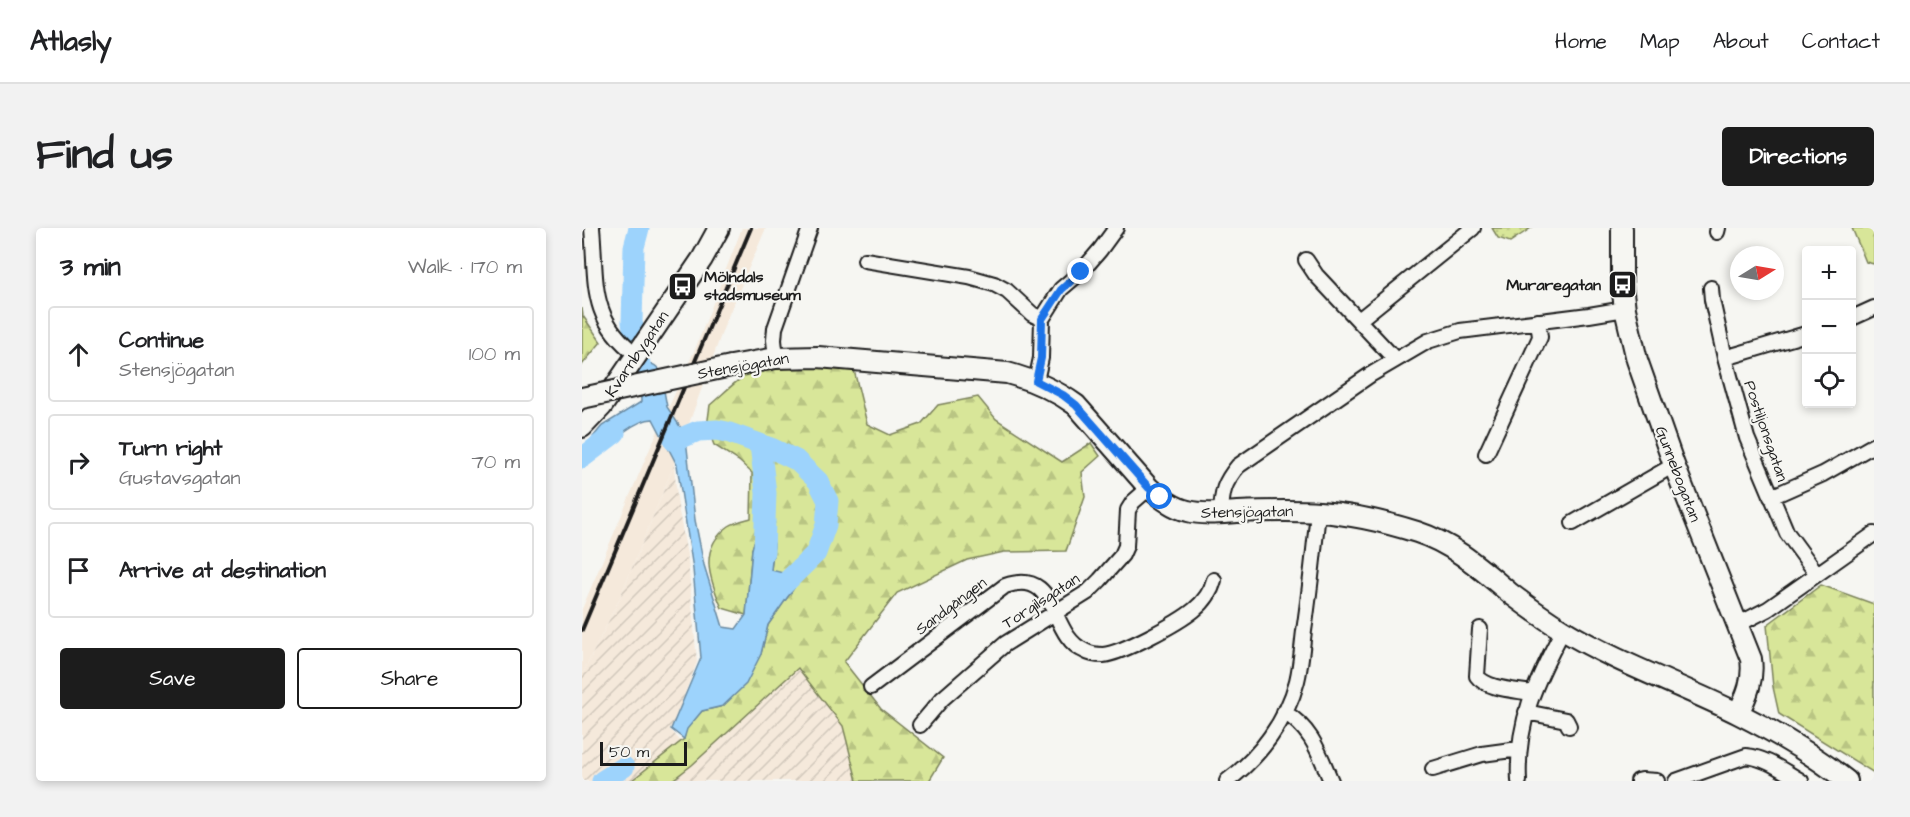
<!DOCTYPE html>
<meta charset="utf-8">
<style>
:root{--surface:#fff;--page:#f2f2f2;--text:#202124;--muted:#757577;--line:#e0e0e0;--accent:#1c1c1c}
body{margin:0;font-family:"Architects Daughter",sans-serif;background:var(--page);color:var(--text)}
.controls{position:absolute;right:18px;top:18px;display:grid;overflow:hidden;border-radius:6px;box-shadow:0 3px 9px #0003}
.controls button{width:54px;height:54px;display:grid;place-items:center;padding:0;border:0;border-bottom:2px solid var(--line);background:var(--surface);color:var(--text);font:30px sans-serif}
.compass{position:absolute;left:1148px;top:18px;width:54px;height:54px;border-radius:50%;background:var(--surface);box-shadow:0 3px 9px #0003;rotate:79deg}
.scale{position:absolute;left:18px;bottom:15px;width:87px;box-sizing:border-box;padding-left:6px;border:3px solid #1c1c1c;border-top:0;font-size:16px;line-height:21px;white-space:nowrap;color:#1c1c1c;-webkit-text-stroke:4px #f6f6f2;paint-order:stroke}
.stop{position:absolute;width:18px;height:18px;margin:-14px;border:4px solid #1a73e8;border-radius:50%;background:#fff}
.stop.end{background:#1a73e8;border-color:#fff;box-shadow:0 2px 6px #0008}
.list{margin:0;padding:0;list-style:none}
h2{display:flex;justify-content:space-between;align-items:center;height:78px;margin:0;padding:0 24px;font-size:26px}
h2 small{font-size:20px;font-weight:400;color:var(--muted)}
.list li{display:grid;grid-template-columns:39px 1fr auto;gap:18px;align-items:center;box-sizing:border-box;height:96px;margin:0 12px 12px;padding:0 12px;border:2px solid var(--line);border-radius:6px}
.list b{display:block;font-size:22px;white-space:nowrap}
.list p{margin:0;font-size:20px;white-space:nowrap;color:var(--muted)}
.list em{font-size:20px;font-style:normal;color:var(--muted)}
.actions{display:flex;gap:12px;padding:18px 24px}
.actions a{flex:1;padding:14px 0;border:2px solid var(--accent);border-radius:6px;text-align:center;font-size:21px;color:var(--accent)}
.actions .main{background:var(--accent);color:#fff}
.icon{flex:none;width:33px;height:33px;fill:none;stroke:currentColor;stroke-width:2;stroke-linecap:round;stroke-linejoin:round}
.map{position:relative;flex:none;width:1292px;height:553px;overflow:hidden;border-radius:6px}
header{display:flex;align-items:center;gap:36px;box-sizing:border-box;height:84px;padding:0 30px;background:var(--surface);border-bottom:2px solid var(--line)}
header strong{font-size:28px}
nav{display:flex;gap:33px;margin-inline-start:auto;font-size:21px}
.intro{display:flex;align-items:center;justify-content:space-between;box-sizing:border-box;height:144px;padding:0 36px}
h1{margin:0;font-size:42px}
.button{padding:15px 27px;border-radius:6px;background:var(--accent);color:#fff;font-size:21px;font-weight:700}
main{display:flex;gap:36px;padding:0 36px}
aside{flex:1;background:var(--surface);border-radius:6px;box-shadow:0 3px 9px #0003}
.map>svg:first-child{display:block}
.built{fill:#f5e9db}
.industrial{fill:url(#industrial-furrows)}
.forest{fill:url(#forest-firs);stroke:#7a815a;stroke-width:1.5}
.park{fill:url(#park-dots);stroke:#7a815a;stroke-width:1.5}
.water{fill:#9dd3fc;stroke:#698aa2;stroke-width:1.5}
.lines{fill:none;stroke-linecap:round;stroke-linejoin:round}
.river{stroke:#9dd3fc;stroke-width:21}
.street-casing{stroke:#1c1c1c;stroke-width:18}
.secondary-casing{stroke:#1c1c1c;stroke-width:24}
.street{stroke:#f6f6f2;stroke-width:14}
.secondary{stroke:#f6f6f2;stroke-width:20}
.rail{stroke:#1c1c1c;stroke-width:4}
.secondary-bridge-casing{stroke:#1c1c1c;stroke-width:24;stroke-linecap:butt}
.secondary-bridge{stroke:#f6f6f2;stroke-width:20}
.route{stroke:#1a73e8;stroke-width:8}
.labels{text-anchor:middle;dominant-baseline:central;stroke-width:4.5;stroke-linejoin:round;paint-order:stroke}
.poi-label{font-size:16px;font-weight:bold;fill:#1c1c1c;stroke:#f6f6f2;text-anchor:start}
.street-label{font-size:16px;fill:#1c1c1c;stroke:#f6f6f2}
</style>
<header>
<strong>Atlasly</strong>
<nav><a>Home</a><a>Map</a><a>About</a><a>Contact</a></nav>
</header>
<div class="intro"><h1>Find us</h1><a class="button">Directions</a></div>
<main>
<aside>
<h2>3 min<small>Walk · 170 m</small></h2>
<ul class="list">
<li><svg class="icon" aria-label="ahead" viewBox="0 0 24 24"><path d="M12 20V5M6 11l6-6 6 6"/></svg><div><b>Continue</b><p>Stensjögatan</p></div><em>100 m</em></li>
<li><svg class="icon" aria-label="right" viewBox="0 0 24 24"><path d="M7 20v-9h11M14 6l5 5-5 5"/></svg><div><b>Turn right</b><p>Gustavsgatan</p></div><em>70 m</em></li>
<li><svg class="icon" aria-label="arrive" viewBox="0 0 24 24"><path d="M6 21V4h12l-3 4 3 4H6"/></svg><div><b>Arrive at destination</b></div></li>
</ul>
<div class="actions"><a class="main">Save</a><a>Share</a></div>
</aside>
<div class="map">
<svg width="1292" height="553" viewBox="0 0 1292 553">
<defs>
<pattern id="industrial-furrows" width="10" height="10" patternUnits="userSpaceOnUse" patternTransform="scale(1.5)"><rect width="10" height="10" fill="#f5e9db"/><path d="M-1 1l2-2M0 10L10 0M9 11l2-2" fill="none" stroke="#d1c7bb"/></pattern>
<pattern id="forest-firs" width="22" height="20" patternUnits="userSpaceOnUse" patternTransform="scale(1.5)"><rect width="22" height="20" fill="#d8e699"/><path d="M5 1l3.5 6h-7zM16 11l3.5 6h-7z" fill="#b9c583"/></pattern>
<pattern id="park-dots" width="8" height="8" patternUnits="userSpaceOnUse" patternTransform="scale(1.5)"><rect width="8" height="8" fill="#d8e699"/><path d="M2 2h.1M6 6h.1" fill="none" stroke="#b9c583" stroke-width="1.8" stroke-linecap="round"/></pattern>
</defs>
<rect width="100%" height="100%" fill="#f6f6f2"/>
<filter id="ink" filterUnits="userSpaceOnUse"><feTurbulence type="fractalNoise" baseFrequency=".0167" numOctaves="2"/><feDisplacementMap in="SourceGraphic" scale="12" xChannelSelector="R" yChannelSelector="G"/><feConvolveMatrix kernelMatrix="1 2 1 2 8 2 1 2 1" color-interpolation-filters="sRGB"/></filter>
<g filter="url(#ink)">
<path class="built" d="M160 0H184L144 93 92 237 37 372 0 447V381L65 227 114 119Z"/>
<path class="industrial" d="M92 237 96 278 106 332 115 434 89 502 101 516 49 553H0V447L37 372Z
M216 439 261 498 275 553H89L110 537Z"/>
<path class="forest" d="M1270 0H1292V36L1284 34Z
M0 80 1 88 19 114 0 137Z
M223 138 272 142 285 196 308 207 339 196 356 177 396 169 414 191 480 234 509 215 518 228 500 244 503 269 484 323 422 324 385 332 315 365 262 434 299 481 361 530 347 553H275L261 498 216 440 110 537 89 553H49L102 511 104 501 120 483 141 478 179 426 186 397 212 360 189 342 192 316 178 296 170 321 164 387 140 380C127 350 116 320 147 298 153 294 162 292 169 290L170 245 157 233 132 217 125 199 128 177C139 168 150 156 161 149 179 139 204 140 223 138Z
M1239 357 1292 376V545L1197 486 1191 459 1185 397Z"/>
<path class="park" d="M910 0H949L928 14 916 10Z"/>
<path class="water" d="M62 135C72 134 76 140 82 147V163L85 179 101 203 105 220 113 292 122 337 141 399 154 401 164 387 170 321 178 296 189 299 192 316 189 342 213 348 212 360 186 397 179 426 164 456 141 478 120 483 105 501 102 511 89 501 119 430 111 341 95 237 71 191C54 191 30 213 18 224L2 220 20 198 59 174 58 141Z"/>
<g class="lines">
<path class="river" d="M57 0 52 19 50 94 59 141
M92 213 116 203 135 202 145 204 189 220 214 232 236 253 246 273 244 297 234 325 192 366
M178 217 184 265 182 324
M0 230 33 205
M20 553 42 539"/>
<defs>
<path id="street" d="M10 0C15 54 6 90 55 127
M1135 4 1136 0
M283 32 387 49 412 56 425 63 450 86 460 91
M724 32 734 47 809 127 812 133
M1129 60 1130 72 1143 130 1165 210 1205 305 1235 346
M1270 90 1292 80
M777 92 891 0
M194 130 192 112 193 100 228 0
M1143 130 1224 106
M454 153 459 130 460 91 479 61 499 44 518 22 534 0
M904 226 958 109 956 93
M1189 269 1241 246 1292 217
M639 285C640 263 642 255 656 238L788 147 846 113 878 103 1007 87 1043 81
M991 295 1092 237
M1155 397 1186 381 1292 306
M898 401 895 448C904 461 934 462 949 465
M289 459 423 358C478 339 466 408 503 423 508 426 515 427 521 427 541 425 596 395 612 382 622 374 629 364 632 352
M702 484C730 501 737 525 749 553
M944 484 984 492 987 498
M338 497 360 471 423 416 506 364 518 352 540 327 544 318 546 282 551 274 567 260
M851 541 900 526 937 521
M645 553C677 530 705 492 715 453 719 437 720 419 722 403 728 363 732 323 736 284
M937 553C934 494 954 453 981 402
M1056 553 1060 552 1075 553
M1094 553 1164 528C1185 530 1201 543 1219 553"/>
<path id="secondary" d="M1040 0V57L1043 81 1055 132 1092 237 1169 431C1172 451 1165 468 1156 485
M149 138 194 130 236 129 425 145C451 152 472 161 494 177L567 260C578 269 591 280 606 283 621 287 639 285 655 284 683 283 710 282 737 284 770 286 803 294 835 304 872 316 899 341 929 366 945 378 963 391 981 402 1037 436 1099 457 1157 486 1195 505 1232 527 1265 553
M0 199 20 178 120 31 137 0"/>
</defs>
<use href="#street" class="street-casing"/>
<use href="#secondary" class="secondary-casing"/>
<use href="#street" class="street"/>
<use href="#secondary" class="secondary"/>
<path class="rail" d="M0 402 169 0"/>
<defs>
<path id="secondary-bridge" d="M0 170 149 138"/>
</defs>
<use href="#secondary-bridge" class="secondary-bridge-casing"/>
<use href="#secondary-bridge" class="secondary-bridge"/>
</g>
</g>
<g class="lines" filter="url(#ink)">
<path class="route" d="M499 44 479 62 460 91 459 130 454 153 481 167 494 177 567 260 578 269"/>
</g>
<defs>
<symbol id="bus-square" viewBox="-11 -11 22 22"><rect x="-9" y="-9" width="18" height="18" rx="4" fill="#1c1c1c" stroke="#f6f6f2"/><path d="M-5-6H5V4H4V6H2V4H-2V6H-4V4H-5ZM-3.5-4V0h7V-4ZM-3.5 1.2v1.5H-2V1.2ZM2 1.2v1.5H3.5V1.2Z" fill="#fff"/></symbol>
</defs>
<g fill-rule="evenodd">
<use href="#bus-square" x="1024" y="40" width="33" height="33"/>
<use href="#bus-square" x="84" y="42" width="33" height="33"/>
</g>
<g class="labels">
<g class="poi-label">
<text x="122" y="49">Mölndals<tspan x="122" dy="18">stadsmuseum</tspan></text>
<text x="1019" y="57" text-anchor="end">Muraregatan</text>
</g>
<g class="street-label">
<text transform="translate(55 126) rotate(-56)">Kvarnbygatan</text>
<text transform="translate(161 138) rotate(-10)">Stensjögatan</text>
<text transform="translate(1184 203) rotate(71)">Postiljonsgatan</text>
<text transform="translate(1096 246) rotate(69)">Gunnebogatan</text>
<text transform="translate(665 284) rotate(-1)">Stensjögatan</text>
<text transform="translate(459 373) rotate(-33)">Torgilsgatan</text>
<text transform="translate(369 378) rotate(-37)">Sandgången</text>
</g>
</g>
</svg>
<div class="controls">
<button>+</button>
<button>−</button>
<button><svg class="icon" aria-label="locate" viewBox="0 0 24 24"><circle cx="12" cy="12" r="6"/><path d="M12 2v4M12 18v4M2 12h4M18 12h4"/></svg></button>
</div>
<svg class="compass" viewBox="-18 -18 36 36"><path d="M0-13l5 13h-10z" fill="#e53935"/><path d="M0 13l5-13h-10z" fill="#757577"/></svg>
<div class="scale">50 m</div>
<div class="stop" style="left:578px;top:269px"></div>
<div class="stop end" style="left:499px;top:44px"></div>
</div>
</main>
